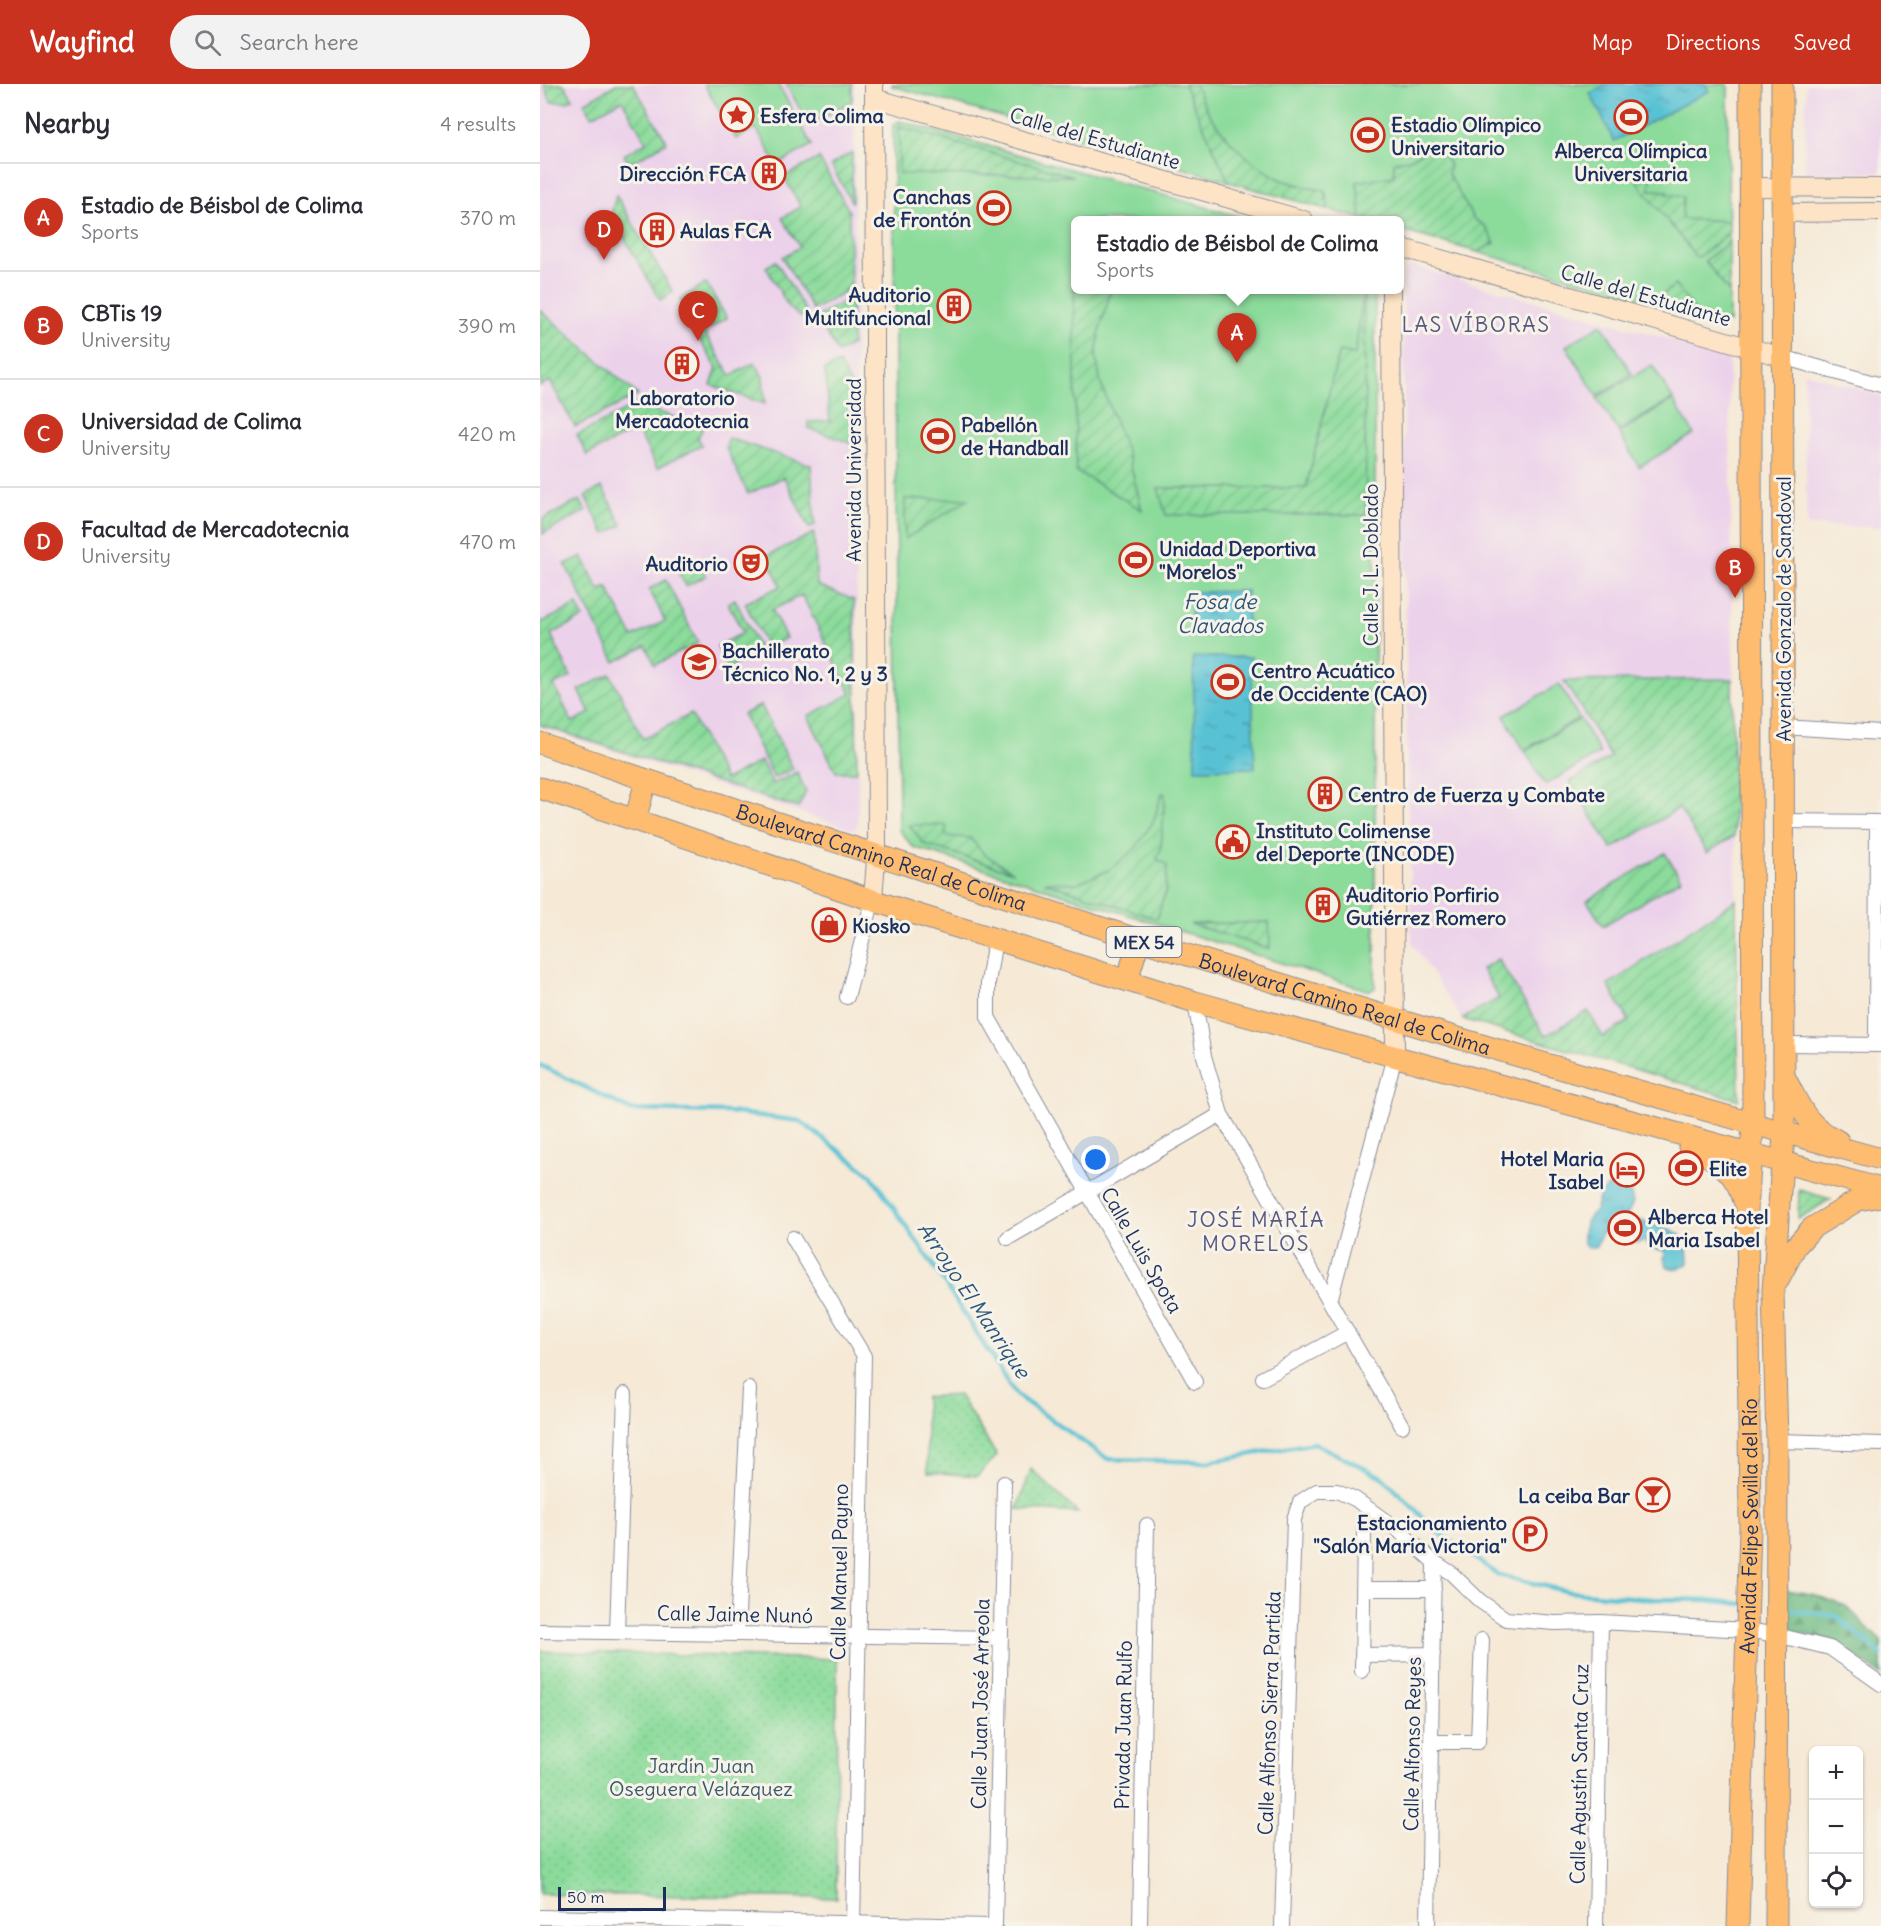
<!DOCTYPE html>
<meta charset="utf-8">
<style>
:root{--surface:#fff;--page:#f2f2f3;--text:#2b2b33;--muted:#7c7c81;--line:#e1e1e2;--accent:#c8321e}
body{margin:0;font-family:Delius,sans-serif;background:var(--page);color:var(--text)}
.controls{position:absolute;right:18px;bottom:18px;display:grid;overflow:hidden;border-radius:9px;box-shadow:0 2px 4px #0004}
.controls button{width:54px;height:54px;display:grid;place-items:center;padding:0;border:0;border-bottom:2px solid var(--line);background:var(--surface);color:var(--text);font:30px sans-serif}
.scale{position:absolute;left:18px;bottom:15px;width:108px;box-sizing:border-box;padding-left:6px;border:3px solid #1b2f5e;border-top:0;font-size:16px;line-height:21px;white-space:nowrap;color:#1b2f5e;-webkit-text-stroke:4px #f7f3e8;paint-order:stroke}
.you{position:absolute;left:556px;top:1076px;width:21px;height:21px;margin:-15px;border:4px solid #fff;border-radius:50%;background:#1a73e8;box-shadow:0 0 0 9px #1a73e833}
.badge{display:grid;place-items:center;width:39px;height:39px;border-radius:50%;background:var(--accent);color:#fff;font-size:20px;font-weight:700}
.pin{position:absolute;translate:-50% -50px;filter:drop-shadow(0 2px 3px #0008)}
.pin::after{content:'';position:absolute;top:32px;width:21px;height:18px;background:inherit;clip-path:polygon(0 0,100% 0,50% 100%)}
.popup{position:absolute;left:531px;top:132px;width:333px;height:78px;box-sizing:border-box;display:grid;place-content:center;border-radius:9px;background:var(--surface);filter:drop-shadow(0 2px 4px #0005);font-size:20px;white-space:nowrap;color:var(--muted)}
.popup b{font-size:22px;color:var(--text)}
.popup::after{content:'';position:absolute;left:50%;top:100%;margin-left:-12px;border:12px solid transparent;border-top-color:var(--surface)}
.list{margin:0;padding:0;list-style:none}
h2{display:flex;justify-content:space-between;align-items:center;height:78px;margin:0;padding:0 24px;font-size:26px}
h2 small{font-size:20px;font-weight:400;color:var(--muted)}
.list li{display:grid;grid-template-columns:39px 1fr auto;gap:18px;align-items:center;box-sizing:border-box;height:108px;padding:0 24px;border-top:2px solid var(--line)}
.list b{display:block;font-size:22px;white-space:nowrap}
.list p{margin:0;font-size:20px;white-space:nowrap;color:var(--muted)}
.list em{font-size:20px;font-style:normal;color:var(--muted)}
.icon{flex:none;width:33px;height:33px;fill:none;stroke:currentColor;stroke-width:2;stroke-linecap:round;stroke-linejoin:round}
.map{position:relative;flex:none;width:1341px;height:1842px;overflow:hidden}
header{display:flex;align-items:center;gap:36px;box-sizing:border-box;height:84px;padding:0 30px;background:var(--accent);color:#fff}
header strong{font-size:28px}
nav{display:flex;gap:33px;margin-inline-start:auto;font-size:21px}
.search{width:420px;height:54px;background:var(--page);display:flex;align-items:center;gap:15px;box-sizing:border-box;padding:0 21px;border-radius:33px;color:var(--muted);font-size:22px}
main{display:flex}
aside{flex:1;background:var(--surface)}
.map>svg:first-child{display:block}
.built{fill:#ecd1ea}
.grass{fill:#8bdb9b;stroke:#53857c;stroke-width:1.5}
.forest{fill:url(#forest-firs);stroke:#467570;stroke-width:1.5}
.park{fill:url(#park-dots);stroke:#53857c;stroke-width:1.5}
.garden{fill:url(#garden-furrows);stroke:#53857c;stroke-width:1.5}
.water{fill:url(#water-ripples);stroke:#3a7899;stroke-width:1.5}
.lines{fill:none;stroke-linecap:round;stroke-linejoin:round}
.stream{stroke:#58c2d4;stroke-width:4.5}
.street-casing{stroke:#888c9a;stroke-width:16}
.secondary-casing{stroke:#888c9a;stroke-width:20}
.primary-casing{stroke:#888c9a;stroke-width:23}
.street{stroke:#fff;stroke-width:14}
.secondary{stroke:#fee4c6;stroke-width:18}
.primary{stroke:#fdbc70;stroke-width:21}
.labels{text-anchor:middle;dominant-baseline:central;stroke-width:6;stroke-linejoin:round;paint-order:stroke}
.shield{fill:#f7f3e8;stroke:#5d6a87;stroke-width:1.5}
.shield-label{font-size:18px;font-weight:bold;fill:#1b2f5e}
.poi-label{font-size:20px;font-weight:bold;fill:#1b2f5e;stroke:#f7f3e8;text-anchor:start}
.street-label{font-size:20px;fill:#1b2f5e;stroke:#f7f3e8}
.park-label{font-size:20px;fill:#375a6d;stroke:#f7f3e8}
.neighbourhood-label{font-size:21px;letter-spacing:1.5px;fill:#585784;stroke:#f7f3e8}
.water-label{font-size:21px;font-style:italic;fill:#2a547c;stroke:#f7f3e8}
</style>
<header>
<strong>Wayfind</strong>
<div class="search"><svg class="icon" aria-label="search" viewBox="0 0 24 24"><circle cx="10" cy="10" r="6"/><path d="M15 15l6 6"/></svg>Search here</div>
<nav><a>Map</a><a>Directions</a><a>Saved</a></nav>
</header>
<main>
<aside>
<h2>Nearby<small>4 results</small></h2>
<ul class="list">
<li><span class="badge">A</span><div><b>Estadio de Béisbol de Colima</b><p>Sports</p></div><em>370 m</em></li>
<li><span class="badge">B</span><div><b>CBTis 19</b><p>University</p></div><em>390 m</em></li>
<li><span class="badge">C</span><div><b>Universidad de Colima</b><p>University</p></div><em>420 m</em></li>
<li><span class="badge">D</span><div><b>Facultad de Mercadotecnia</b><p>University</p></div><em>470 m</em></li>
</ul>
</aside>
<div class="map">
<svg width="1341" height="1842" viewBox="0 0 1341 1842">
<defs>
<pattern id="forest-firs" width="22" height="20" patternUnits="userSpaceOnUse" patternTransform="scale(1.5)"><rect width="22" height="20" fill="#70bb83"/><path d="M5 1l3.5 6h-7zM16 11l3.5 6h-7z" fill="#5b986e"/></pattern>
<pattern id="park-dots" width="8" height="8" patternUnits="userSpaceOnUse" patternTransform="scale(1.5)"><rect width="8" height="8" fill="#8bdb9b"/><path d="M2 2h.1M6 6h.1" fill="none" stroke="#77bc88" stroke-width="1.8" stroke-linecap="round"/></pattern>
<pattern id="garden-furrows" width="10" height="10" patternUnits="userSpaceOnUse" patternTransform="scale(1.5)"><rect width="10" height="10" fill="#8bdb9b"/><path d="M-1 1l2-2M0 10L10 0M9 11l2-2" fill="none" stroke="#77bc88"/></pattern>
<pattern id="water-ripples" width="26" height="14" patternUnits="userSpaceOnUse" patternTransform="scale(1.5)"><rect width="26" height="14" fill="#58c2d4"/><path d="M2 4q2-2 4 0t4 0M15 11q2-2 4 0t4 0" fill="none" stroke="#489eaf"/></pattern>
</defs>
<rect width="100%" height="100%" fill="#f7f3e8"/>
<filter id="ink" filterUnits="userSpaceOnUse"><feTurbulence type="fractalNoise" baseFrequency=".0167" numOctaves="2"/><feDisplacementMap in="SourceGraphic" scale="12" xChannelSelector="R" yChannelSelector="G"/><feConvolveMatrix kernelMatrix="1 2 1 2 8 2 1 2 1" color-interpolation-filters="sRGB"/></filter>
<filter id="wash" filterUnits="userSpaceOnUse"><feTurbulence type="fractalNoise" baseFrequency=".008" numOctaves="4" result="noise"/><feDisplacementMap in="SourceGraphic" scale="24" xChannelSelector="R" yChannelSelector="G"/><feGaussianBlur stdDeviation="1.35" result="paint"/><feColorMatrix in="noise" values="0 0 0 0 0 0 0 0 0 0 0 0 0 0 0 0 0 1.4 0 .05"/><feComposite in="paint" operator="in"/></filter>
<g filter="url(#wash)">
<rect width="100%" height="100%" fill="#f6e9d6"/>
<path class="built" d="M0 0H314L318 736 317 743 313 746 0 643Z
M1266 0H1341V88H1265Z
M871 182 1189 272 1199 1016 922 935 872 859 867 683 863 189Z
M1264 288 1341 312V443L1267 442Z"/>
<path class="grass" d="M164 0H238L272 61 237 81 216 44 196 55Z
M246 0H312V17L269 41Z
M352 0H1188L1189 239 859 146V136H826L352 2Z
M359 37 712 136H535V206H835V904L830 907 373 763 359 746 353 41Z
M1062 240 1092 290 1057 312 1026 262Z
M1112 281 1133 315 1078 347 1057 314Z
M1133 316 1154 350 1099 383 1079 349Z
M1019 600 1039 634 984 666 964 632Z
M1040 635 1060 669 1005 701 985 667Z"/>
<path class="forest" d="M1247 1506 1272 1510 1306 1522 1341 1557V1591L1292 1556 1247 1547Z"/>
<path class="park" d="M419 1311 457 1372 437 1392 388 1388 385 1313Z
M491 1385 538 1429 477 1425Z
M0 1567 297 1575 296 1814 0 1810Z"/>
<path class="garden" d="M4 0H24L33 15 27 18H11Z
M76 0H93L127 58 89 80 84 71 106 58 82 16 52 32 44 19Z
M644 0H655C670 40 699 72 736 93 750 100 769 104 785 107L789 126 689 98Z
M359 43 533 92 359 90Z
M897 59 910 81 908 89 934 135 945 142 955 159 938 168 859 146V136L821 135 817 98 854 92V78L872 74Z
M312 68V119L291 81Z
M279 74 309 127 311 204 273 226 242 173 260 163 242 134 261 123 244 93Z
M1111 87 1110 106 1127 107V110L1143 112 1142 135 1189 137V149L1157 174 1097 98Z
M76 111 133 208 120 216 71 131Z
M1189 158V208L1165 177Z
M236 177 267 229 261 233 249 224 226 183Z
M534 193 535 206H571L560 245 556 273 561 300 588 371 602 426 536 387Z
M166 199 187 234 164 248 191 292 215 278 223 293 225 320 171 301 177 284 156 251 160 248 140 215Z
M1135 201 1158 231 1113 218Z
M824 206 826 431H626L618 404H766L799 267 815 270Z
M311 213 312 261 298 269 277 233Z
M0 226 98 311 35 343 10 297 0 302Z
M299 279 313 305V360L268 344V338L290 337 285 286Z
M97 320 163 344 158 354 162 361 117 384 97 345 47 371 37 351Z
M188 354 271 381 275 441 269 444 244 393 208 410 186 364Z
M62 403 82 441 65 450 45 412Z
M365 415H429L365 455Z
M40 416 46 427 3 450V435Z
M274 449 277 501 314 516 317 688H296L268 632 311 610 262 511 232 526 246 554 227 564 205 519 241 502 226 472Z
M42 472 59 506 67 503 93 553 125 537 109 505 126 496 158 559 115 581 106 562 75 578 25 480Z
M158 476 166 492 146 502 137 486Z
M195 515 221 568 188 584 177 562 203 549 188 519Z
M37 521 43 534 11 550 31 593 14 601 32 638 50 629 39 606 70 590 103 655 151 630 185 696 221 677 233 700 257 688 266 708 258 724 0 641V539Z
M1192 595 1194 752 1167 769 1139 724 1072 765 1030 698 1071 673 1024 597Z
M221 621 253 685 234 694 203 630Z
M622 709 625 710 621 764 617 775 627 781 626 806 617 835 504 798 537 799 569 786 595 765 613 738Z
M369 741H406V752L430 754 444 770 473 788 384 760Z
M1125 769 1141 795 1063 842 1047 817Z
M1196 816 1199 1016 922 935 959 914 942 885 958 875 1005 952 1048 927 1063 953 1089 937 1068 901Z
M729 838 730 865 650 840Z
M1259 1106 1291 1115 1258 1135Z"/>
<path class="water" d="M1068 0H1165L1169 7 1074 57 1050 9Z
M707 507 708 550 652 552 651 508Z
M653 573H711L715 684 655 685Z
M1072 1100H1082L1090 1107 1093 1118 1087 1132 1090 1136C1104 1134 1103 1139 1113 1141 1137 1145 1149 1152 1148 1179 1140 1186 1137 1187 1127 1182L1124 1175 1125 1169 1123 1166 1111 1165 1105 1157 1097 1159 1079 1146 1062 1148 1056 1163 1047 1164C1038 1153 1045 1134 1056 1126 1057 1114 1062 1107 1072 1100Z"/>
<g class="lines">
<path class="stream" d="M0 981 91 1026 188 1028 260 1037 331 1091 399 1190 476 1311 568 1375 668 1378 774 1359 842 1393 900 1450 959 1491 1030 1508 1113 1515 1168 1516 1203 1520
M1241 1525 1296 1532 1341 1570"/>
</g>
</g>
<g filter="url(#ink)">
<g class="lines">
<defs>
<path id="street" d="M1242 273 1341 301
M1243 643 1341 649
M1243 737 1341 738
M455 855 448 899V933L655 1298
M307 913 333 815
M655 918 664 972 681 1030 862 1342
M1244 960 1341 961
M1336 961 1337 738
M253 1154 324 1272 313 1842
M468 1154 681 1030
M790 1217 855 972
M723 1294 808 1248
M1237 1357 1341 1360
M823 1505H894
M0 1547 461 1554
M77 1548 85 1310
M197 1550 209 1305
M822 1571 893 1570
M822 1587 824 1448
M891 1658H938L942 1556
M0 1833 450 1842
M455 1842 464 1399
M600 1842 607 1441
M742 1842 754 1435 760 1418 777 1407H797L815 1415 858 1446 894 1478 911 1489 940 1517 966 1535 1015 1539 1061 1538 1207 1546 1237 1551 1290 1564 1341 1600
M888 1842 894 1478
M1056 1842 1061 1538"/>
<path id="secondary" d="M334 14 764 136
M1210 103 1341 104
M1241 129 1341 128
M859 163 1242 273
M851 206 855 972
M333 815 337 763 334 0"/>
<g id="primary">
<path id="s1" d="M0 659C122 703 245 741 368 781 690 887 1014 986 1341 1075"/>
<path d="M0 704 353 823 655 918 1341 1105"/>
<path d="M95 736 106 697"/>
<path d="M587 896 599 857"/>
<path d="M1246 996C1262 1026 1265 1040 1298 1057"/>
<path d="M1149 1063C1179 1076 1195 1087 1205 1119"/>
<path d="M1237 1198 1256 1162 1272 1144 1318 1116 1341 1112"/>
<path id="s2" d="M1198 1842 1210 1444 1207 1126 1213 1041 1210 0"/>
<path d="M1236 1842 1237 1357 1233 1207 1244 1050 1242 0"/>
</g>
</defs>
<use href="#street" class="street-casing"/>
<use href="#secondary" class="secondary-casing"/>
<use href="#primary" class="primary-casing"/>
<use href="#street" class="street"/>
<use href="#secondary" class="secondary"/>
<use href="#primary" class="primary"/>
</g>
</g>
<defs>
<symbol id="sight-ring" viewBox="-11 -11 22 22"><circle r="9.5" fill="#f7f3e8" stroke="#c8321e" stroke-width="1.5"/><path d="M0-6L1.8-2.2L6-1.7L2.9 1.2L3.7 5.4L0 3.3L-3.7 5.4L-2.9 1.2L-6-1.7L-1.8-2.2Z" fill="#c8321e"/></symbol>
<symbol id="stadium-ring" viewBox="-11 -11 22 22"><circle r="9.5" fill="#f7f3e8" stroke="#c8321e" stroke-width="1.5"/><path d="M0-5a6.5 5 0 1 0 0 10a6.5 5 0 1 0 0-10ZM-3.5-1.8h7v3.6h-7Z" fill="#c8321e"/></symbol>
<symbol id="building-ring" viewBox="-11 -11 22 22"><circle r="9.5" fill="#f7f3e8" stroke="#c8321e" stroke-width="1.5"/><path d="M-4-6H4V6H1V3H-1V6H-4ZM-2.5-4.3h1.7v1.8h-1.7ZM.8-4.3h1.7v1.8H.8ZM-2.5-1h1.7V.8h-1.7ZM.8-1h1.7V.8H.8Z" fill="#c8321e"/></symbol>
<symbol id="theatre-ring" viewBox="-11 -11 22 22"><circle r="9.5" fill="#f7f3e8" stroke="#c8321e" stroke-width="1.5"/><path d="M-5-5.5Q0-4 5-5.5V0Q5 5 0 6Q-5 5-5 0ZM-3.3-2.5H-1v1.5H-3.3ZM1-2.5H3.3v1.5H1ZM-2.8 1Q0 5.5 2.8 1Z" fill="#c8321e"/></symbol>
<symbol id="university-ring" viewBox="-11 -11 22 22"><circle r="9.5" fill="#f7f3e8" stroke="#c8321e" stroke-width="1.5"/><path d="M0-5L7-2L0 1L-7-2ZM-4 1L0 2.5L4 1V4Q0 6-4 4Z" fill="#c8321e"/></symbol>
<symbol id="civic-ring" viewBox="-11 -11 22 22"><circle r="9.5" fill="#f7f3e8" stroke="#c8321e" stroke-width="1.5"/><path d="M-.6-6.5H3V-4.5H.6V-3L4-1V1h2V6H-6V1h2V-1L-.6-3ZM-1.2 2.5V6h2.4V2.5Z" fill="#c8321e"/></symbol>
<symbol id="shop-ring" viewBox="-11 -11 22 22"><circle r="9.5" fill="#f7f3e8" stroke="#c8321e" stroke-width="1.5"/><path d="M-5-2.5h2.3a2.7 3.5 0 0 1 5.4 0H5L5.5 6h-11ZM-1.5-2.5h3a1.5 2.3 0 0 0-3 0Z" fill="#c8321e"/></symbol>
<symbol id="hotel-ring" viewBox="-11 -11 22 22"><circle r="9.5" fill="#f7f3e8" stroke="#c8321e" stroke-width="1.5"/><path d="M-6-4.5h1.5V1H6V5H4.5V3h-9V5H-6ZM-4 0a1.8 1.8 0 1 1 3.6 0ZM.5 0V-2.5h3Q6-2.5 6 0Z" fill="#c8321e"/></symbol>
<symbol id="bar-ring" viewBox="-11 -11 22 22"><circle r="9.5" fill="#f7f3e8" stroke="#c8321e" stroke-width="1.5"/><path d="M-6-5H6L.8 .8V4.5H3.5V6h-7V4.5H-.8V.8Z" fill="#c8321e"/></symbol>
<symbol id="parking-ring" viewBox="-11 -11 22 22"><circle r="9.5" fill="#f7f3e8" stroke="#c8321e" stroke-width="1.5"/><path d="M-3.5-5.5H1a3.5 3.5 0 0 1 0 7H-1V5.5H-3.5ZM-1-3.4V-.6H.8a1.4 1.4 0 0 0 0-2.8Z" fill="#c8321e"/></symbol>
</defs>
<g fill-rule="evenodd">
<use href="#sight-ring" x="178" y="12" width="38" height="38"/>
<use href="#stadium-ring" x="1072" y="14" width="38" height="38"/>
<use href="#stadium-ring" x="809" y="32" width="38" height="38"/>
<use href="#building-ring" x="210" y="70" width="38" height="38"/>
<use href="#stadium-ring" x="435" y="105" width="38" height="38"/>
<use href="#building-ring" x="98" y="127" width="38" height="38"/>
<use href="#building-ring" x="395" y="203" width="38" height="38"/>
<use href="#building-ring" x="123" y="261" width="38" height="38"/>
<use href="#stadium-ring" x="379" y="333" width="38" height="38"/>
<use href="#stadium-ring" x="577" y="457" width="38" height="38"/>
<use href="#theatre-ring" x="192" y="460" width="38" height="38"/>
<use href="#university-ring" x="140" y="559" width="38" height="38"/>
<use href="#stadium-ring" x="669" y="579" width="38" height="38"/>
<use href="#building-ring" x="766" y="691" width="38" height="38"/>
<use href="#civic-ring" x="674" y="739" width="38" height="38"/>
<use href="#building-ring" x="764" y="802" width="38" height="38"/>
<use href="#shop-ring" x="270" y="822" width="38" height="38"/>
<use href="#stadium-ring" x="1127" y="1065" width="38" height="38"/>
<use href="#hotel-ring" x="1068" y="1067" width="38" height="38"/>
<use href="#stadium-ring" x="1066" y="1125" width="38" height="38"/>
<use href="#bar-ring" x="1094" y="1392" width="38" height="38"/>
<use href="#parking-ring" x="971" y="1431" width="38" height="38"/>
</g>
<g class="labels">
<rect class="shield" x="566.5" y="843" width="75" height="30" rx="4.5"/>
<g class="shield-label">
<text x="604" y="858">MEX 54</text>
</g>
<g class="poi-label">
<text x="220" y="31">Esfera Colima</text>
<text x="851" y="40">Estadio Olímpico<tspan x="851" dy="23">Universitario</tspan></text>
<text x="1091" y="66" text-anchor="middle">Alberca Olímpica<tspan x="1091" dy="23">Universitaria</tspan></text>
<text x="206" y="89" text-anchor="end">Dirección FCA</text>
<text x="431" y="112" text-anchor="end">Canchas<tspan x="431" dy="23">de Frontón</tspan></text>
<text x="140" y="146">Aulas FCA</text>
<text x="391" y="210" text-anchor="end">Auditorio<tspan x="391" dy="23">Multifuncional</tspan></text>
<text x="142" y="313" text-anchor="middle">Laboratorio<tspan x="142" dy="23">Mercadotecnia</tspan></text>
<text x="421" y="340">Pabellón<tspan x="421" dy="23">de Handball</tspan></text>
<text x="619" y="464">Unidad Deportiva<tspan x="619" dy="23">"Morelos"</tspan></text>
<text x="188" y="479" text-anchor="end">Auditorio</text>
<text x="182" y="566">Bachillerato<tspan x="182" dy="23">Técnico No. 1, 2 y 3</tspan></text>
<text x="711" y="586">Centro Acuático<tspan x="711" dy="23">de Occidente (CAO)</tspan></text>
<text x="808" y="710">Centro de Fuerza y Combate</text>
<text x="716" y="746">Instituto Colimense<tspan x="716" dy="23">del Deporte (INCODE)</tspan></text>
<text x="806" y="810">Auditorio Porfirio<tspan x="806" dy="23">Gutiérrez Romero</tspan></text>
<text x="312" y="841">Kiosko</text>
<text x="1064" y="1074" text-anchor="end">Hotel Maria<tspan x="1064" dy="23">Isabel</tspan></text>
<text x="1169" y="1084">Elite</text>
<text x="1108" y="1132">Alberca Hotel<tspan x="1108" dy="23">Maria Isabel</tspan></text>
<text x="1090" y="1411" text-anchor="end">La ceiba Bar</text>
<text x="967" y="1438" text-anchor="end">Estacionamiento<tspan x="967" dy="23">"Salón María Victoria"</tspan></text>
</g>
<g class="street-label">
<text transform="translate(555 54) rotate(16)">Calle del Estudiante</text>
<text transform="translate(1106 211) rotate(16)">Calle del Estudiante</text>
<text transform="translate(313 386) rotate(-90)">Avenida Universidad</text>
<text transform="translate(830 481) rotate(-90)">Calle J. L. Doblado</text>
<text transform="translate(1243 525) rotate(-90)">Avenida Gonzalo de Sandoval</text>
<text stroke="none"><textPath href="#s1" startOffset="360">Boulevard Camino Real de Colima</textPath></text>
<text stroke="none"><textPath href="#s1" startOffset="846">Boulevard Camino Real de Colima</textPath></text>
<text transform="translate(602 1166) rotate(60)">Calle Luis Spota</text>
<text stroke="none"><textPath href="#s2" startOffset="400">Avenida Felipe Sevilla del Río</textPath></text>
<text transform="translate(299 1488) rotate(-89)">Calle Manuel Payno</text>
<text transform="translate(195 1530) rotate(1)">Calle Jaime Nunó</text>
<text transform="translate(440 1620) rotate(-89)">Calle Juan José Arreola</text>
<text transform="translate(729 1629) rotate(-88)">Calle Alfonso Sierra Partida</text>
<text transform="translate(583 1641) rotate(-89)">Privada Juan Rulfo</text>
<text transform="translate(872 1660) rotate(-89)">Calle Alfonso Reyes</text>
<text transform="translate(1039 1690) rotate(-89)">Calle Agustín Santa Cruz</text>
</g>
<g class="park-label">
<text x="161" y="1681">Jardín Juan<tspan x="161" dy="23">Oseguera Velázquez</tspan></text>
</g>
<g class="neighbourhood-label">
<text x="936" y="240">LAS VÍBORAS</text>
<text x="716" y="1135">JOSÉ MARÍA<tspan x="716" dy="24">MORELOS</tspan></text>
</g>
<g class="water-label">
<text x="680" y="517">Fosa de<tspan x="680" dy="24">Clavados</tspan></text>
<text transform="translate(434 1216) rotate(56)">Arroyo El Manrique</text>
</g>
</g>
</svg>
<div class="controls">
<button>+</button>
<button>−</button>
<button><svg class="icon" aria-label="locate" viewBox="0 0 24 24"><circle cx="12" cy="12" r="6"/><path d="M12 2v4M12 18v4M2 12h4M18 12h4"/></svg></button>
</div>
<div class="scale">50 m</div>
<div class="you"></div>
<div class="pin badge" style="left:697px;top:279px">A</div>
<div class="popup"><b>Estadio de Béisbol de Colima</b>Sports</div>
<div class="pin badge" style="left:1195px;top:514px">B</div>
<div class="pin badge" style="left:158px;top:257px">C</div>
<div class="pin badge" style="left:64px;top:176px">D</div>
</div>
</main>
